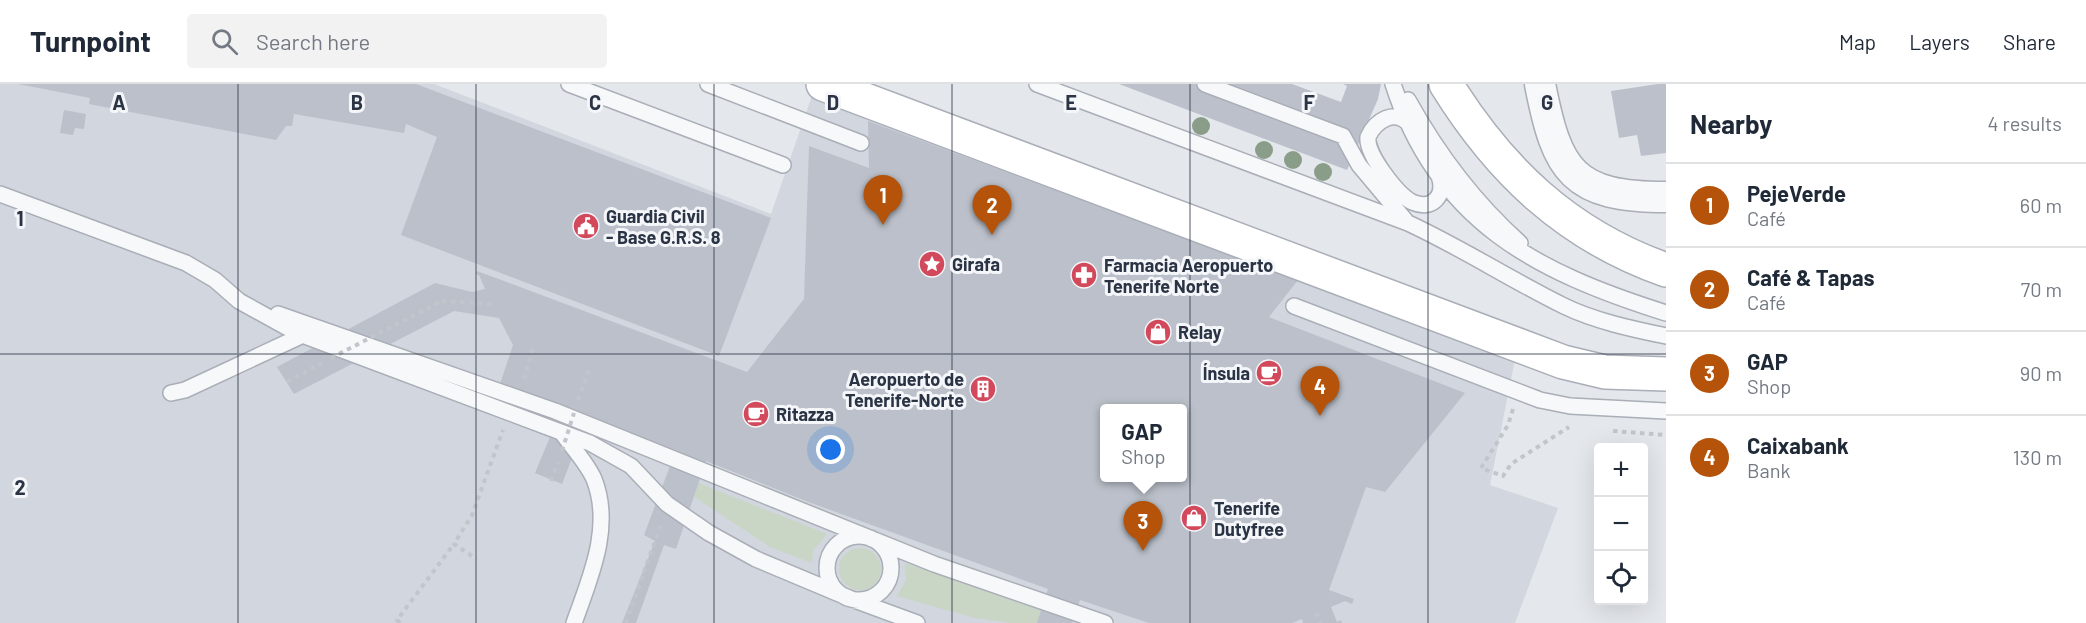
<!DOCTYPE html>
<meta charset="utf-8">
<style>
:root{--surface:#fff;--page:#f2f2f3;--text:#1f2937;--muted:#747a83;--line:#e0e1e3;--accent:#b45309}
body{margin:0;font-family:Barlow,sans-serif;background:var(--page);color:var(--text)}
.controls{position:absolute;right:18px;bottom:18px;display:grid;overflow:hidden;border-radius:6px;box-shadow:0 6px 24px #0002}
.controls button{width:54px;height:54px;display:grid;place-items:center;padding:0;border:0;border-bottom:2px solid var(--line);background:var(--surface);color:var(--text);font:30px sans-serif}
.you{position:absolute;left:831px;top:366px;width:21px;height:21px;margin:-15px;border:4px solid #fff;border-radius:50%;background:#1a73e8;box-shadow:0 0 0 9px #1a73e833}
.badge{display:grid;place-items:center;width:39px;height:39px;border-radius:50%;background:var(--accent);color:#fff;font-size:20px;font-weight:700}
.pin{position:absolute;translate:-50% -50px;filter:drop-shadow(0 2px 3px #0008)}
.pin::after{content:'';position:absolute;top:32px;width:21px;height:18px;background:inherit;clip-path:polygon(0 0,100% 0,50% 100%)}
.popup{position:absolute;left:1100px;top:320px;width:87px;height:78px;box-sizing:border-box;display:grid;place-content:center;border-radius:6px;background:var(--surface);filter:drop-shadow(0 2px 4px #0005);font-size:20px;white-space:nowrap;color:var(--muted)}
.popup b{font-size:22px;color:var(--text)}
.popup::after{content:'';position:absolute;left:50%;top:100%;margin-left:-12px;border:12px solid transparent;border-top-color:var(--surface)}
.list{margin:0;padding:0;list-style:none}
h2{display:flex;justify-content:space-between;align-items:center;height:78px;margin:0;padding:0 24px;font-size:26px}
h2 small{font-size:20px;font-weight:400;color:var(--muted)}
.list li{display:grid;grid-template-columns:39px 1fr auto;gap:18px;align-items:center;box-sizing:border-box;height:84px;padding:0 24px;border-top:2px solid var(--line)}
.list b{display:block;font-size:22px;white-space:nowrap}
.list p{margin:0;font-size:20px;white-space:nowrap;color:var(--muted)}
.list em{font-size:20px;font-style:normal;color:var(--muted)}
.icon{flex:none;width:33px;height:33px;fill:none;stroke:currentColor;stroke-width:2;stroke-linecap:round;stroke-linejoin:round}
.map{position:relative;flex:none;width:1666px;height:539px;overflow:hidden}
header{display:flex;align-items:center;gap:36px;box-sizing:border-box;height:84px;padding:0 30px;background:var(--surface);border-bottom:2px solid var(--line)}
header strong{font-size:28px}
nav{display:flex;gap:33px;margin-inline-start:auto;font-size:21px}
.search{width:420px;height:54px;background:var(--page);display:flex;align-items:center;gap:15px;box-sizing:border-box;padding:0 21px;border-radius:6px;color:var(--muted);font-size:22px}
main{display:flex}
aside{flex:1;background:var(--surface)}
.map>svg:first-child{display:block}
.built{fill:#d2d6de;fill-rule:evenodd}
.green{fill:#c9d6c5}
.building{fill:#bbc0ca;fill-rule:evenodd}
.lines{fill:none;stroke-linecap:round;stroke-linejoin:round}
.service-casing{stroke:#a9aeb7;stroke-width:18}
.minor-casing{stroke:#a9aeb7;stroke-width:33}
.secondary-casing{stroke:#a9aeb7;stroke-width:36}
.path{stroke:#c2c5cb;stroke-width:4;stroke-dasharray:4.5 4.5;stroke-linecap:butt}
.service{stroke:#f7f8fa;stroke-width:15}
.minor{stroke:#f7f8fa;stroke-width:30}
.secondary{stroke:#fff;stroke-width:33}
.path-bridge{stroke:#c2c5cb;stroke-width:4;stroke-dasharray:4.5 4.5;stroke-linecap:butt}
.tree{fill:#899d89}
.grid{fill:none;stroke:#2b3445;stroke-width:1.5;stroke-opacity:0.55}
.labels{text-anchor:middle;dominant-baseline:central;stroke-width:6;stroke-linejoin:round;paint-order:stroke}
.poi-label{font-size:18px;font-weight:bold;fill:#2b3445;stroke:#f4f6f9;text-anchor:start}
.grid-label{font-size:20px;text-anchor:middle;font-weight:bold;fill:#2b3445;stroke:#f4f6f9;stroke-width:6;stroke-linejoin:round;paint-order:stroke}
</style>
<header>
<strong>Turnpoint</strong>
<div class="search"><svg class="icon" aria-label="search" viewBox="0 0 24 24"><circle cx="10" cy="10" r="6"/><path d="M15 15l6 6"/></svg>Search here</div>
<nav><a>Map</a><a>Layers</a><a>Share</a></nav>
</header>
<main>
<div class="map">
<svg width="1666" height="539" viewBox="0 0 1666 539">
<rect width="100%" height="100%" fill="#e4e7ec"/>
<path class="built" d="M0 0H434L771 130 816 0 1520 250 1490 401 1558 424 1515 539H0ZM1104 324H1182V394H1104Z"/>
<path class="green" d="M693 397 827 450 813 467 812 479 770 463 693 412Z
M839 485a21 21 0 1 1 42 0a21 21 0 1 1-42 0Z
M905 479 1069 536V539H1012L975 534 897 512 906 496Z"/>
<path class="building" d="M18 0H416L771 134 719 272 401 151 437 53 406 40 404 49 294 30 292 42H286L276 56 89 20 90 14Z
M1119 0H1292L1341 18 1347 2 1343 0H1381L1378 15 1347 86Z
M1658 0H1666V69L1641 72 1637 51 1619 54 1611 7Z
M64 26 86 30 84 45 75 44 73 51 60 49Z
M868 37 1298 196 1269 233 1465 309 1385 408 1366 403 1329 506 1354 515 1352 520 1345 517 1331 523 1337 538 1341 536 1342 539H1303L1302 535 1292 539H1149L1080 516 1072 539H1037L1048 505 811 419 706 377 676 465 664 461 636 539H622L655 457 644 451 676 366 635 355 587 335 562 400 535 389 562 324 500 300 513 261 499 234 454 227 294 310 277 283 435 199 472 208 485 205 479 191 475 190 477 187 747 288 804 215 809 62 869 84ZM1104 324H1182V394H1104Z"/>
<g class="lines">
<defs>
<path id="service" d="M569 0 783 81
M708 0 861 59
M1037 0 1408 139C1462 164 1511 196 1564 222 1595 237 1632 245 1666 252
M1205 0 1343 52 1359 81 1406 137
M1393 0C1437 138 1536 188 1666 229
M1408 16C1438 70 1474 118 1520 159
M1409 40C1395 24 1375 37 1368 53 1366 70 1397 110 1412 118 1432 127 1446 112 1439 92
M0 110 186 179 215 196 239 217 297 249 590 359 631 382 667 420 709 449 756 475 849 514 917 539
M1294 222 1540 316 1570 322 1666 327
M278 230 555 327 934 480 1105 539
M171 309 185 306 303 251
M562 349C572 363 587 379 594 395 613 443 590 494 574 539
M827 484a32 32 0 1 1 64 0a32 32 0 1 1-64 0Z"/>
<path id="minor" d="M1540 0C1557 88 1573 113 1666 113"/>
<path id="secondary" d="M823 0 1563 278 1605 288 1666 290
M1446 0C1500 87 1567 151 1666 186"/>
</defs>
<use href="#service" class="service-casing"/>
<use href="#minor" class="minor-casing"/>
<use href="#secondary" class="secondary-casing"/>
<path class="path" d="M442 217 493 220
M524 295 534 262
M287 298 322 279
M578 316 590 283
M1513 325 1508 341 1481 384 1503 392 1511 380 1569 343
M1613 347 1666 351
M551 397 558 378
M472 472 454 460 472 431 503 346
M1316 529 1320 539
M400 539 397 536 454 460
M626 539 661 440"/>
<use href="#service" class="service"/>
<use href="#minor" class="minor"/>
<use href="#secondary" class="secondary"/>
<path class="path-bridge" d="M331 274 442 217
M562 367 574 329"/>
</g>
<g class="tree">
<circle cx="1201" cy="42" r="9"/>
<circle cx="1264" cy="66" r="9"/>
<circle cx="1293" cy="76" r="9"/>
<circle cx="1323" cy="88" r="9"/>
</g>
<path class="grid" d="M238 0V539M476 0V539M714 0V539M952 0V539M1190 0V539M1428 0V539M0 270H1666"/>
<defs>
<symbol id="civic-disc" viewBox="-11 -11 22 22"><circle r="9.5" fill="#d1495b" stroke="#f4f6f9"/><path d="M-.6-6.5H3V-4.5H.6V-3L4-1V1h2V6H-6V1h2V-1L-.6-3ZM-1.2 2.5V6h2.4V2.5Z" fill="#fff"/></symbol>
<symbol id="sight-disc" viewBox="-11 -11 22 22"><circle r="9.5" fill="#d1495b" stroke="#f4f6f9"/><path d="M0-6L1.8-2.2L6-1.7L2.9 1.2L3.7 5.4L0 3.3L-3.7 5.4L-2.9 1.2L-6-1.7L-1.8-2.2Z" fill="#fff"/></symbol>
<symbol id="pharmacy-disc" viewBox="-11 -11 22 22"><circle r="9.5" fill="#d1495b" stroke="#f4f6f9"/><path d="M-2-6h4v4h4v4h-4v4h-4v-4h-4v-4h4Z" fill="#fff"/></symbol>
<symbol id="shop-disc" viewBox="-11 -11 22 22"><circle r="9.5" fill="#d1495b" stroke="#f4f6f9"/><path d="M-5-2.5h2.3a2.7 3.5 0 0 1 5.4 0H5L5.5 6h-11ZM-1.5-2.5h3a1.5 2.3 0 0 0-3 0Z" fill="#fff"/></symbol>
<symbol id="cafe-disc" viewBox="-11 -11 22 22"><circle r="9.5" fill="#d1495b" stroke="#f4f6f9"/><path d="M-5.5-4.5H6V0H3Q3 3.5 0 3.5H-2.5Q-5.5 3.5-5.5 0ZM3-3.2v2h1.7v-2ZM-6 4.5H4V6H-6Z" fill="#fff"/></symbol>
<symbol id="building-disc" viewBox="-11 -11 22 22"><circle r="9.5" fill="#d1495b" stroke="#f4f6f9"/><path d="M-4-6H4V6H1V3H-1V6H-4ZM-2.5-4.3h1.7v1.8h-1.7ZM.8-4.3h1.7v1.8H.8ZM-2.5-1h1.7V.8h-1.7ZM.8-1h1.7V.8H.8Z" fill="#fff"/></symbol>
</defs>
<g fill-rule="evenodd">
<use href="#civic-disc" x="571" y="127" width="30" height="30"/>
<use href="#sight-disc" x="917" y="165" width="30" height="30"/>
<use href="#pharmacy-disc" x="1069" y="176" width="30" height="30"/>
<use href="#shop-disc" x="1143" y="233" width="30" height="30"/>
<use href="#cafe-disc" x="1254" y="274" width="30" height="30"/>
<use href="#building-disc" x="968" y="290" width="30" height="30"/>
<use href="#cafe-disc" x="741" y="315" width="30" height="30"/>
<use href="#shop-disc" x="1179" y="419" width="30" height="30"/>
</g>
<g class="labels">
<g class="poi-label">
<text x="606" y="132">Guardia Civil<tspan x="606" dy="21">- Base G.R.S. 8</tspan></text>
<text x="952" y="180">Girafa</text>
<text x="1104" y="181">Farmacia Aeropuerto<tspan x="1104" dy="21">Tenerife Norte</tspan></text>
<text x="1178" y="248">Relay</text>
<text x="1250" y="289" text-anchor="end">Ínsula</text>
<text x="964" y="295" text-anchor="end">Aeropuerto de<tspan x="964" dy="21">Tenerife-Norte</tspan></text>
<text x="776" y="330">Ritazza</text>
<text x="1214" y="424">Tenerife<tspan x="1214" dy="21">Dutyfree</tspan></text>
</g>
</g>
<g class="grid-label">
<text x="119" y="26">A</text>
<text x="357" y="26">B</text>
<text x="595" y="26">C</text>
<text x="833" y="26">D</text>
<text x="1071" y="26">E</text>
<text x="1309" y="26">F</text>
<text x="1547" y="26">G</text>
<text x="20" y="142">1</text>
<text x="20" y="411">2</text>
</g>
</svg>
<div class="controls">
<button>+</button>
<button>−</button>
<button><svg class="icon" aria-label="locate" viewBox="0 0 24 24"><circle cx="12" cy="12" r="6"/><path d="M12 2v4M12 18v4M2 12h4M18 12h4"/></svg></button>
</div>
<div class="you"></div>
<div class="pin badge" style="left:883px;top:141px">1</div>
<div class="pin badge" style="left:992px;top:151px">2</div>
<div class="pin badge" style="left:1143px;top:467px">3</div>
<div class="popup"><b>GAP</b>Shop</div>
<div class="pin badge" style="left:1320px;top:332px">4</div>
</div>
<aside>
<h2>Nearby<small>4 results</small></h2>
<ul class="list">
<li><span class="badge">1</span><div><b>PejeVerde</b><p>Café</p></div><em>60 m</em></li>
<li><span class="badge">2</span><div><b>Café &amp; Tapas</b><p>Café</p></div><em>70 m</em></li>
<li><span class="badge">3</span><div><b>GAP</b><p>Shop</p></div><em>90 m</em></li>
<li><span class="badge">4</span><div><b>Caixabank</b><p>Bank</p></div><em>130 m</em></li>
</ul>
</aside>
</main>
